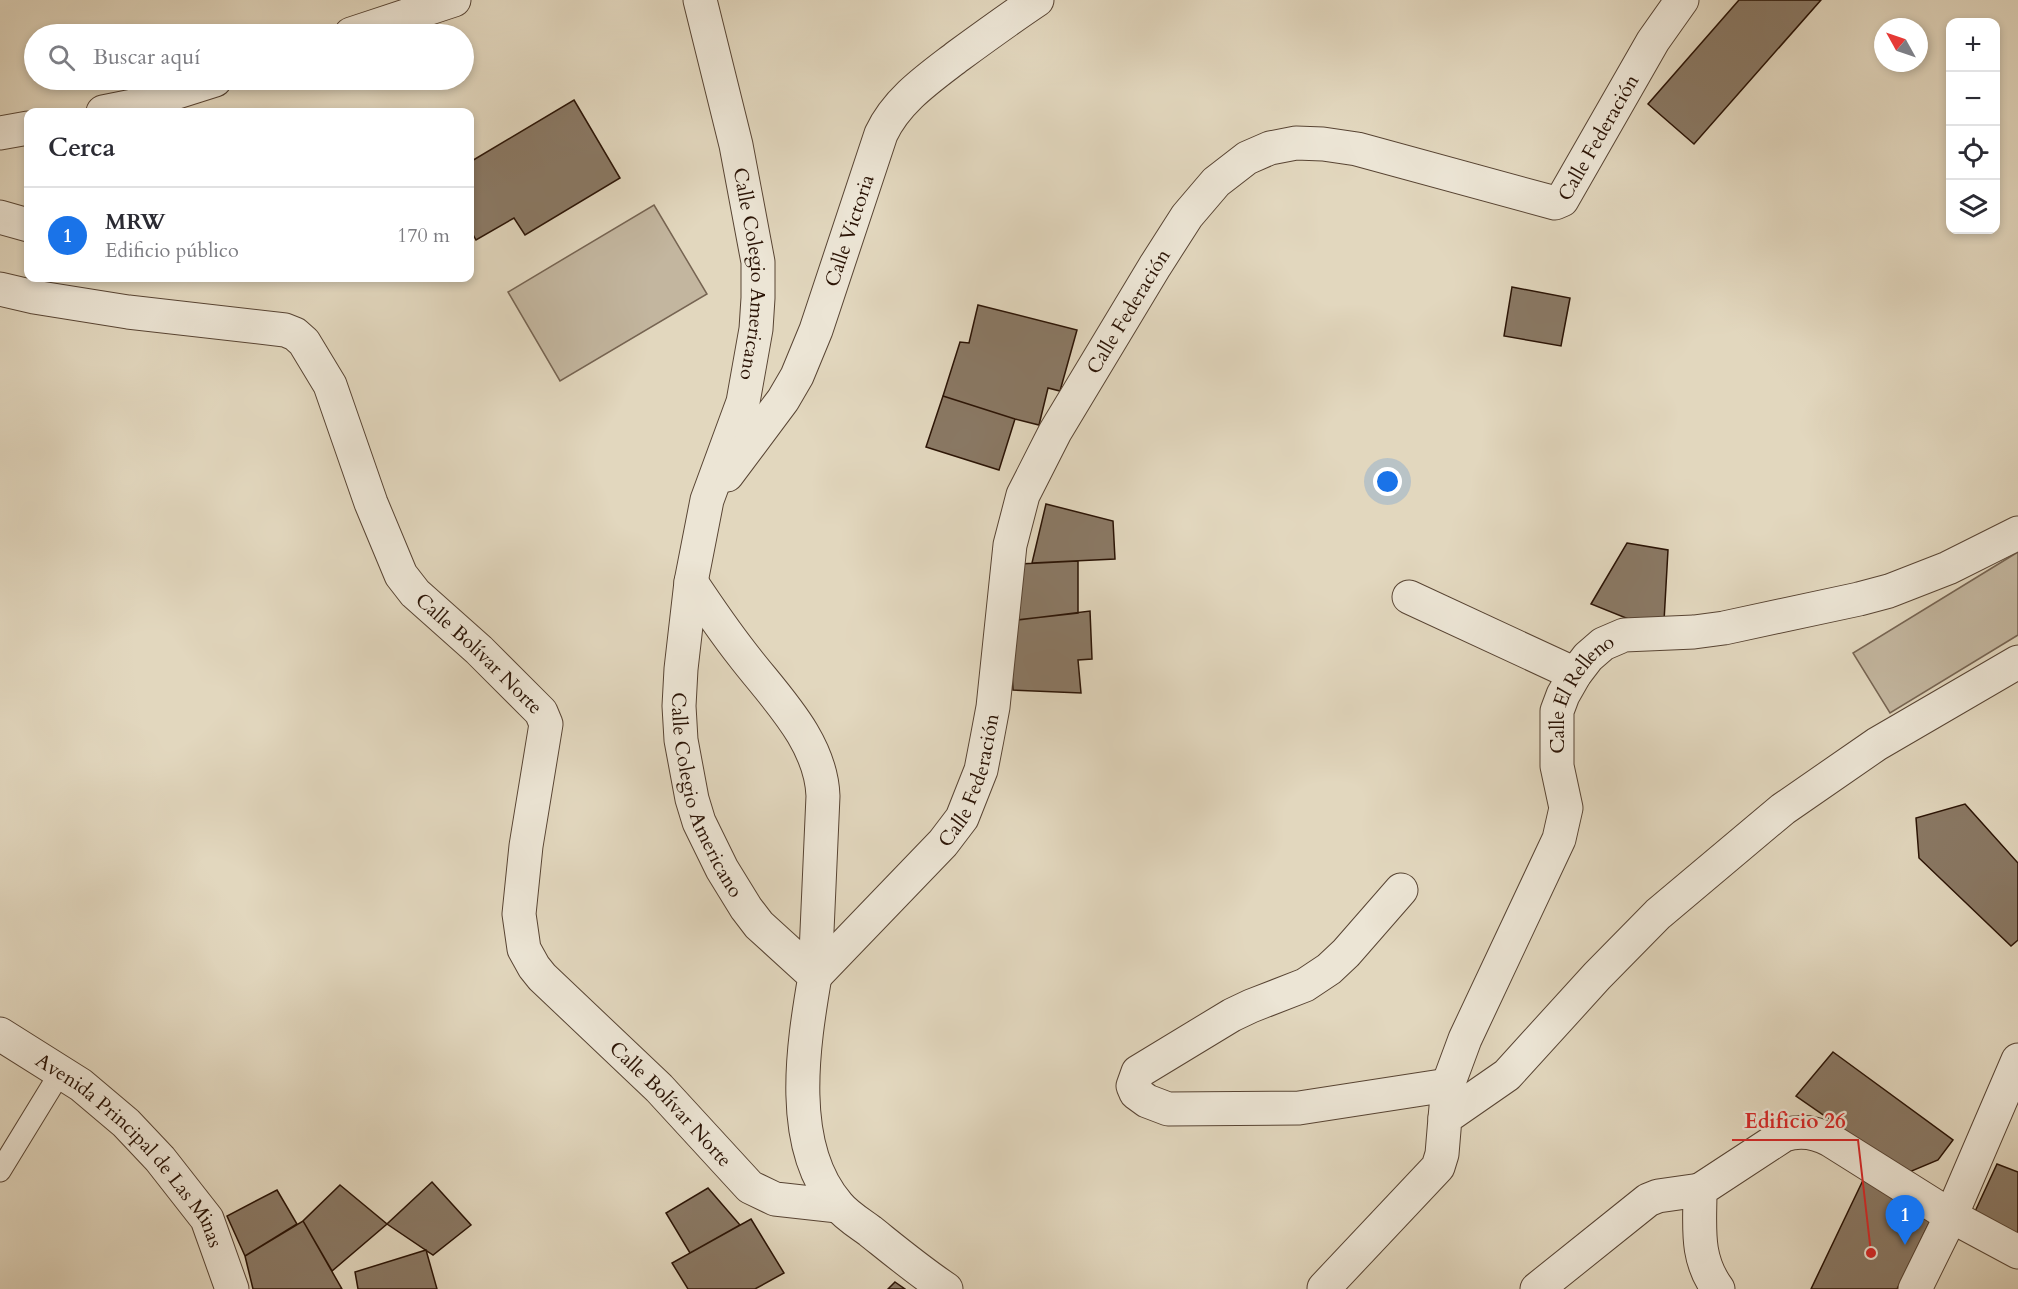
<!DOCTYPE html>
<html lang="es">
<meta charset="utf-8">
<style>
:root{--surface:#fff;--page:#f7f7f7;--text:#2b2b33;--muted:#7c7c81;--line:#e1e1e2;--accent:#1a73e8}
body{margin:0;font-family:Cardo,serif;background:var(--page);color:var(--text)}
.controls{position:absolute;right:18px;top:18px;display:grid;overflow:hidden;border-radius:12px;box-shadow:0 3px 9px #0003}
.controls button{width:54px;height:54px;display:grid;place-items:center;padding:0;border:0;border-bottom:2px solid var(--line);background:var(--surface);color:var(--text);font:30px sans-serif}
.compass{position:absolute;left:1874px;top:18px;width:54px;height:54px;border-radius:50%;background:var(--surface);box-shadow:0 3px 9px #0003;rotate:310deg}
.you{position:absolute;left:1388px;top:482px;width:21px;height:21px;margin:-15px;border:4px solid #fff;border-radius:50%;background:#1a73e8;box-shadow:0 0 0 9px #1a73e833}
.badge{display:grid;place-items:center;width:39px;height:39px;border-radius:50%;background:var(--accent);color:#fff;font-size:20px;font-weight:700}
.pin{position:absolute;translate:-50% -50px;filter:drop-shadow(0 2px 3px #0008)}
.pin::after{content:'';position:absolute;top:32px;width:21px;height:18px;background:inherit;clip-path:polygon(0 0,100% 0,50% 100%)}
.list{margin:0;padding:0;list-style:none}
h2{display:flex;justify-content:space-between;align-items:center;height:78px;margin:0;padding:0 24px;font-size:26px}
h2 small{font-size:20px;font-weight:400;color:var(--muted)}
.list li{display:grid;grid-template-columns:39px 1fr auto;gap:18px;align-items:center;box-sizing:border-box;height:96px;padding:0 24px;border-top:2px solid var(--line)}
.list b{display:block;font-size:22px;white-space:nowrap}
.list p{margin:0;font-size:20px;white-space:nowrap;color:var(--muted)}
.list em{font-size:20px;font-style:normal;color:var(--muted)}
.icon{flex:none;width:33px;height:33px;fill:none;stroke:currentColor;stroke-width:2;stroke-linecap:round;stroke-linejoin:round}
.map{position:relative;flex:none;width:2018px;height:1289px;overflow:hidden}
.search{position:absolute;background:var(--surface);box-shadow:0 3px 9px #0003;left:24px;top:24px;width:450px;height:66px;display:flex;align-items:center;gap:15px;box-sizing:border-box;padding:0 21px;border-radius:33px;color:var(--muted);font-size:22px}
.panel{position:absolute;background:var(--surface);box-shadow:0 3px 9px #0003;left:24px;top:108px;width:450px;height:174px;border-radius:12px}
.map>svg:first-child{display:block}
.green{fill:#c3b69f;stroke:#766452;stroke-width:1.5}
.building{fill:#8a7965;stroke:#2a1305;stroke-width:1.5}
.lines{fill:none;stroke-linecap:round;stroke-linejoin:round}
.service-casing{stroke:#584433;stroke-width:23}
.minor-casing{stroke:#584433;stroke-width:35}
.service{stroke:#ece5d5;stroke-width:21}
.minor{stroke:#ece5d5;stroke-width:33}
.labels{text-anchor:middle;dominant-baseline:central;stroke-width:4.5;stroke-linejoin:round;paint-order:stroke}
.street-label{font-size:20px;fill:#2a1305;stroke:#ece5d5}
.leader{fill:none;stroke:#d62828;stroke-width:2}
.callout-dot{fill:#d62828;stroke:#ece5d5;stroke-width:2}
.callout-label{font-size:21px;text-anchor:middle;font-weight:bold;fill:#d62828;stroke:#ece5d5;stroke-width:4.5;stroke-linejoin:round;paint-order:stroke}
</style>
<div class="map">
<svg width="2018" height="1289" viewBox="0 0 2018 1289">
<rect width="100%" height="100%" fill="#e2d7be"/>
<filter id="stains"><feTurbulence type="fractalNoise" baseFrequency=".00333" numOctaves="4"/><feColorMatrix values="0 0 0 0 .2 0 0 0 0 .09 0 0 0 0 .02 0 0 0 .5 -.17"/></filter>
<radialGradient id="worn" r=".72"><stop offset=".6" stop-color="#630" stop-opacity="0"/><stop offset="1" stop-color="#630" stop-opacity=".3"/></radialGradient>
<path class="green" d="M654 205 707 294 560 381 508 292Z
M2018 552V635L1890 713 1853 653Z"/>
<path class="building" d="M1739 0H1821L1694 144 1648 104Z
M574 100 620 178 525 235 514 218 476 240 470 229V162Z
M1512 287 1570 298 1561 346 1504 336Z
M978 305 1077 330 1060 391 1048 388 1039 425 1015 419 943 396 960 342 969 343Z
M943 396 1015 419 999 470 926 447Z
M1046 504 1113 521 1115 559 1032 563Z
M1627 543 1668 550 1664 621 1631 620 1591 604Z
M1078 561V613L1016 620 1019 564Z
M1090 611 1092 659 1078 660 1081 693 1013 690 1009 621Z
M1965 804 2018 863V940L2011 946 1919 858 1916 818Z
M1833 1052 1953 1140 1938 1160 1907 1173 1796 1096Z
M1997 1164 2018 1172V1238L1972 1218Z
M1865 1176 1932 1217 1897 1289H1811Z
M432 1182 471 1225 433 1255 387 1224Z
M340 1185 387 1224 332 1271 303 1221Z
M708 1188 740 1225 690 1253 666 1213Z
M277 1190 297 1224 245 1256 227 1216Z
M751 1219 784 1273 755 1289H688L672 1263Z
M303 1221 342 1289H253L245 1256Z
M426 1250 437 1289H358L355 1272Z
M895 1282 905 1289H888Z"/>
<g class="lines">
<defs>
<path id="service" d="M0 1171 60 1073"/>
<g id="minor">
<path id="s1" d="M700 0 736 145 758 262V298L756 329 743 402 707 500 691 582 681 669 679 706 681 740 692 799 699 822 722 869 746 908 759 925 815 976C803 1046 787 1146 838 1205 846 1215 859 1223 870 1231 895 1251 919 1271 946 1289"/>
<path d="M351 34 454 0"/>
<path d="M103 112 133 106 215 80"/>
<path d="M0 133 28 128"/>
<path d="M0 217 28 225"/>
<path id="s2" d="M0 289 34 297 128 312 285 330 295 334 304 342 330 385 371 503 401 575 415 593 479 650 541 712 546 724 526 846 519 914 524 949 534 967 542 977 659 1088 750 1187 775 1199 838 1206"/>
<path id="s3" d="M727 475 783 400 797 376 816 330 881 134C897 100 928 79 958 56 984 37 1010 18 1037 0"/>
<path d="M691 582C707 606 724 631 742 654 774 696 821 740 823 796L815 976"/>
<path d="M1409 597 1575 674"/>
<path d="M1401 890 1346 953 1329 969 1305 985 1251 1006 1232 1015 1138 1072 1133 1086 1136 1093 1147 1101 1168 1109 1299 1108 1448 1085"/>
<path id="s4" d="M815 976 943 843 962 818 981 770 987 739 993 707 1010 545 1023 495 1055 432 1155 266 1187 216 1216 182 1247 158 1270 148 1296 143 1323 144 1357 149 1555 203 1562 200 1653 41 1682 0"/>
<path id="s5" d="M0 1034 81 1085 126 1123 160 1159 207 1219 232 1289"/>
<path id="s6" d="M1445 1118 1448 1085 1465 1039 1559 839 1566 808 1557 766V711L1563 695 1575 674 1588 657 1603 644 1624 635 1694 632 1724 628 1859 599 1889 591 1948 568 2018 533"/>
<path d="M1324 1288 1438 1167 1442 1154 1445 1118 1507 1075 1597 976 1658 914 1783 809 1877 744 2018 662"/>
<path d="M1537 1289 1648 1200 1658 1196 1700 1190"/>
<path d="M1718 1289C1695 1258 1700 1227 1700 1190L1784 1135C1800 1130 1815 1132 1830 1140L1951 1216 2018 1252"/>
<path d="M1915 1289 1951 1216 2018 1060"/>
</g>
</defs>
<use href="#service" class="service-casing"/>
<use href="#minor" class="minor-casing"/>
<use href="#service" class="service"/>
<use href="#minor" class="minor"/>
</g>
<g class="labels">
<g class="street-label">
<text stroke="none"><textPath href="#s4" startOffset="1352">Calle Federación</textPath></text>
<text stroke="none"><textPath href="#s3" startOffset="276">Calle Victoria</textPath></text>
<text stroke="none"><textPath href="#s1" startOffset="280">Calle Colegio Americano</textPath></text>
<text stroke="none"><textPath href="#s4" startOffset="758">Calle Federación</textPath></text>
<text stroke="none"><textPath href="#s2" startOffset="675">Calle Bolívar Norte</textPath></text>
<text stroke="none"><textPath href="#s6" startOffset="458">Calle El Relleno</textPath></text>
<text stroke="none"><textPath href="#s4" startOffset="254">Calle Federación</textPath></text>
<text stroke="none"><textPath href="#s1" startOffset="816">Calle Colegio Americano</textPath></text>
<text stroke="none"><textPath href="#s2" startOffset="1215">Calle Bolívar Norte</textPath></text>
<text stroke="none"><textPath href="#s5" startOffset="177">Avenida Principal de Las Minas</textPath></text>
</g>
</g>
<path class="leader" d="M1871 1253L1858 1140H1732"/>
<circle class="callout-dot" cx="1871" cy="1253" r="6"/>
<g class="callout-label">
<text x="1795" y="1128">Edificio 26</text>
</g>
<rect width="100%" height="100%" filter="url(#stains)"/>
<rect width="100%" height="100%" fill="url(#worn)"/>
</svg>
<div class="controls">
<button>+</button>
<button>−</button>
<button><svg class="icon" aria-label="locate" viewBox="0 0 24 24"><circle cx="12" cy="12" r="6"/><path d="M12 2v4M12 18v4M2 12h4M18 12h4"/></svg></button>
<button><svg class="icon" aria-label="layers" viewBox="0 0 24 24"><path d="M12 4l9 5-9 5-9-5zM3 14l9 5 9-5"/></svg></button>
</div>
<svg class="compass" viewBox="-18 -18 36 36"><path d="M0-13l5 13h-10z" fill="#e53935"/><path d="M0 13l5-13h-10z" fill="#7c7c81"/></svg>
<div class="you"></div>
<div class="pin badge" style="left:1905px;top:1245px">1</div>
<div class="search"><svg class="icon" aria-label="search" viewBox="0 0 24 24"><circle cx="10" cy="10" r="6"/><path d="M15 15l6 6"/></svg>Buscar aquí</div>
<section class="panel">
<h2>Cerca<small></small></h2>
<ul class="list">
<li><span class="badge">1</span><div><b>MRW</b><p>Edificio público</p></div><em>170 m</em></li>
</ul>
</section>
</div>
